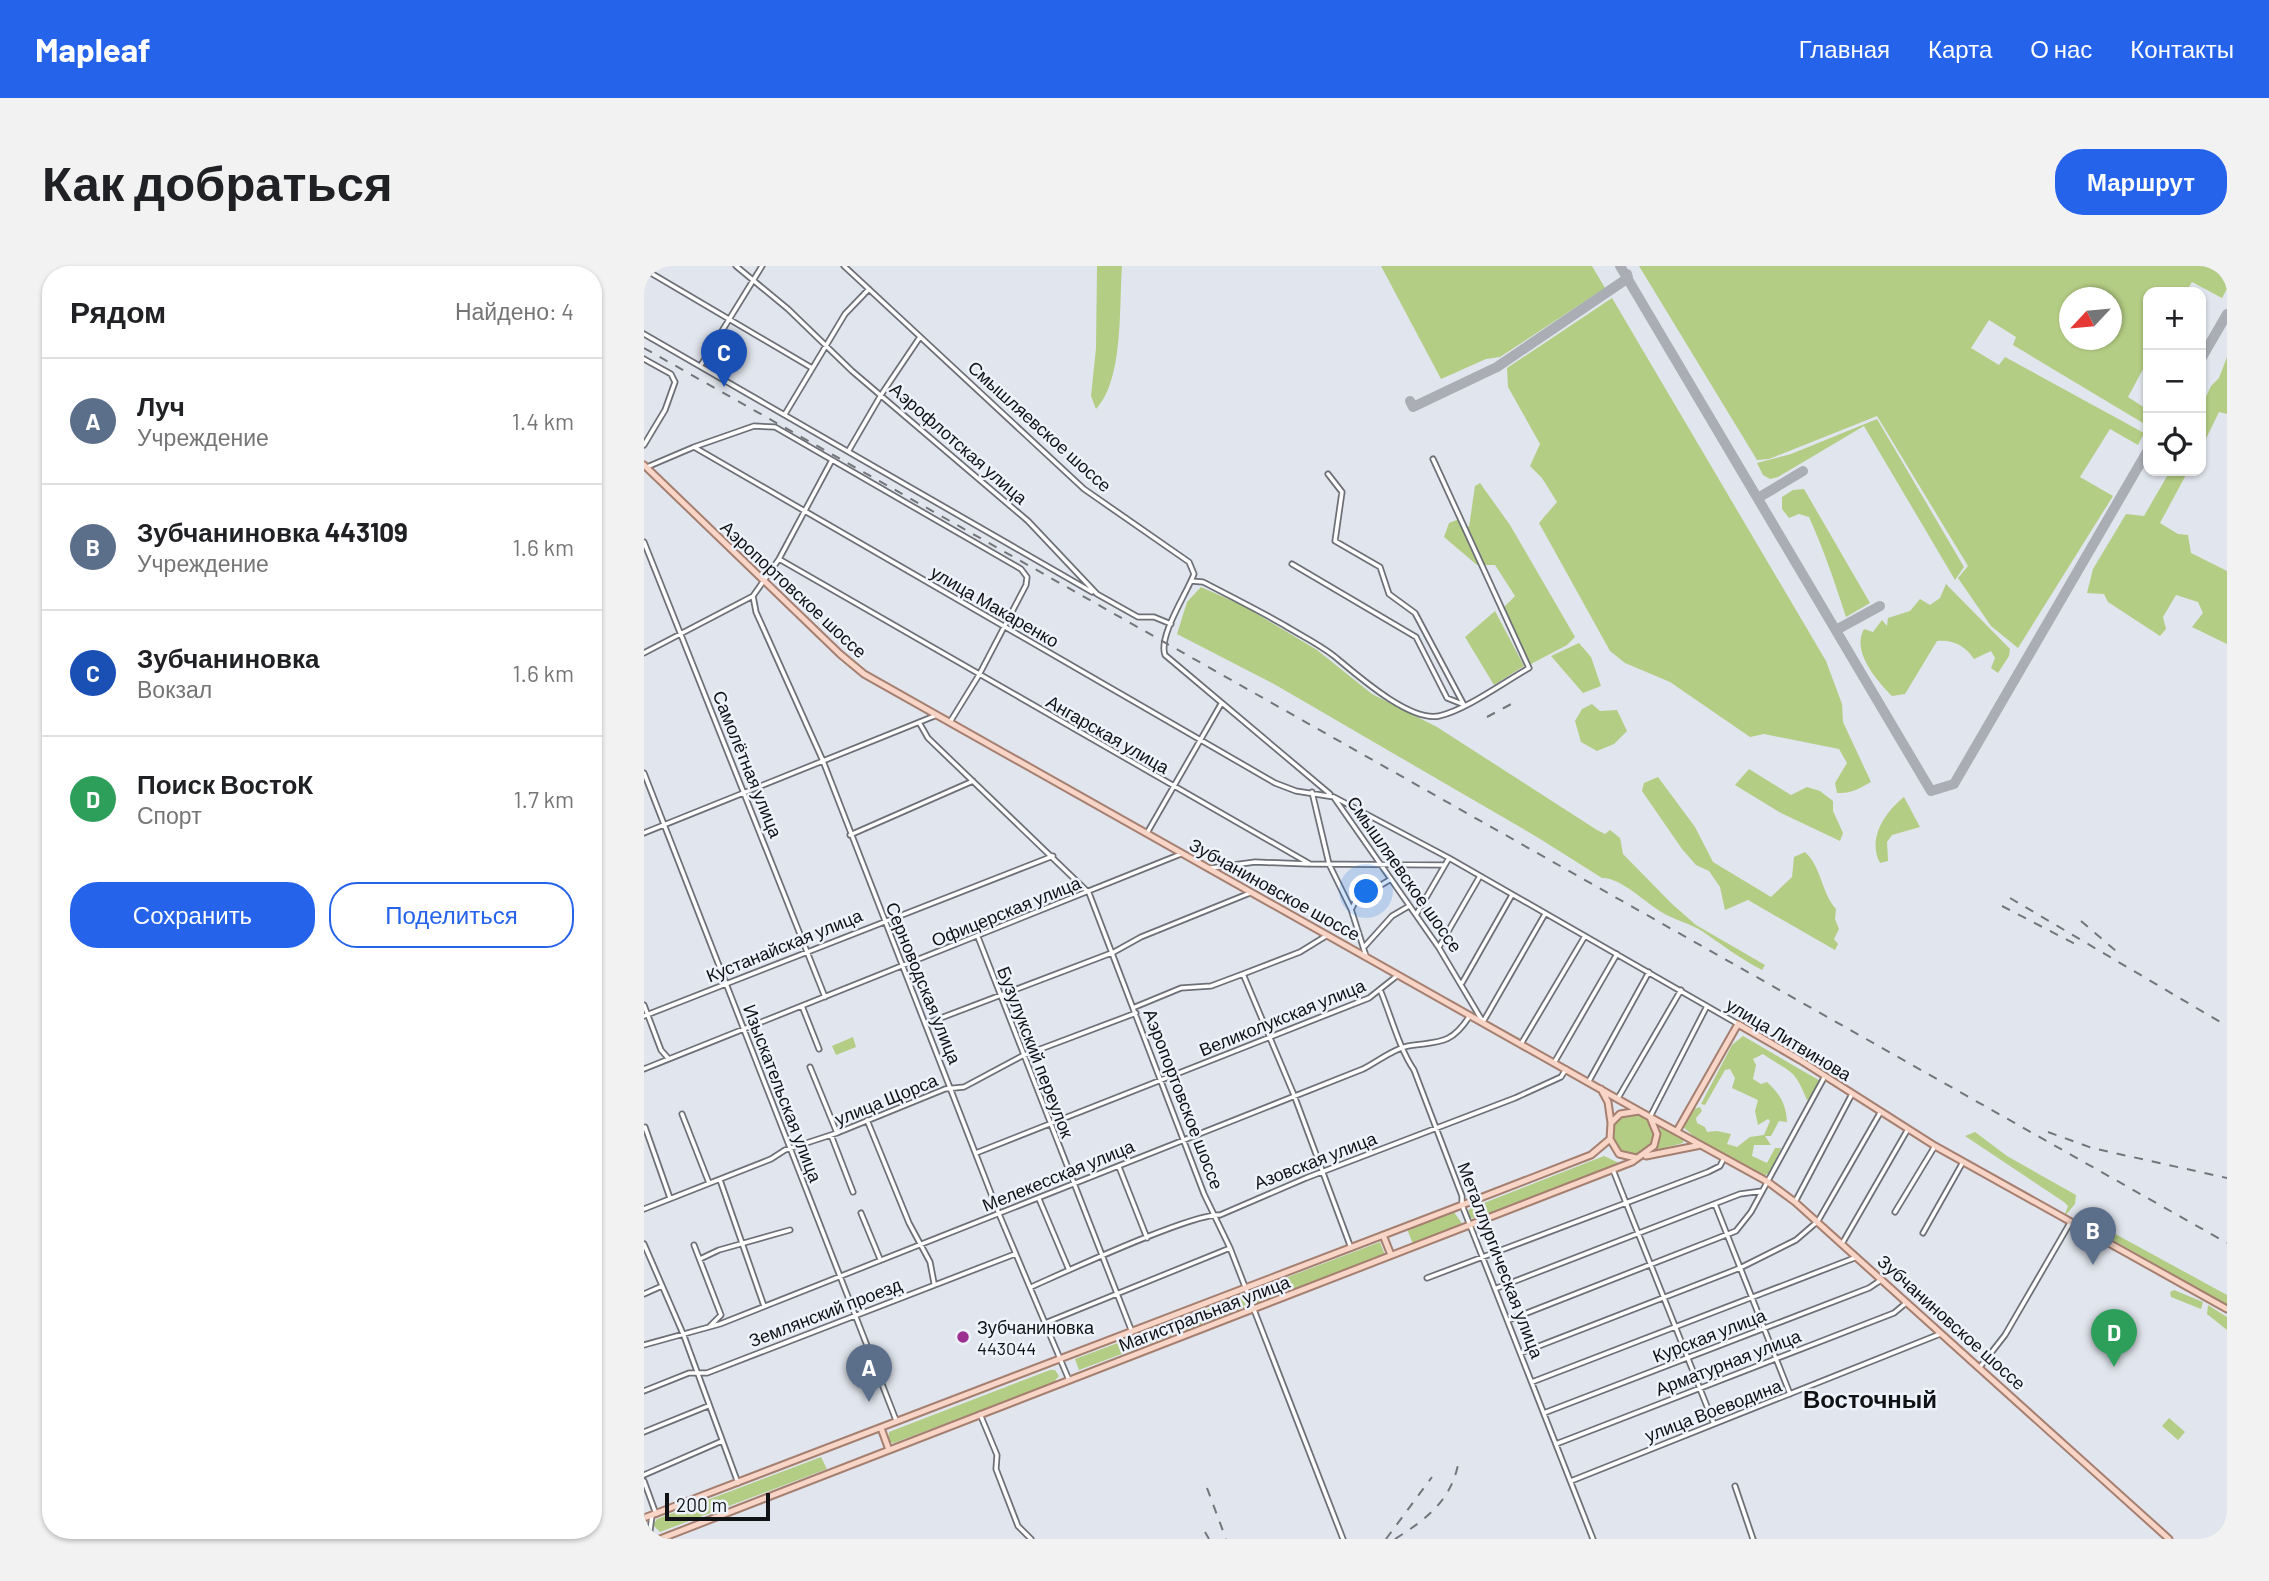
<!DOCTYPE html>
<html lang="ru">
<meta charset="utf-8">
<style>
:root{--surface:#fff;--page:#f2f2f2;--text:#202124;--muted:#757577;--line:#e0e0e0;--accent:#2563eb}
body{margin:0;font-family:Barlow,sans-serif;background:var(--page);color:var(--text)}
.controls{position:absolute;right:21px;top:21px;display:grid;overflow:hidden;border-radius:14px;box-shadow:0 2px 5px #0004}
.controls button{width:63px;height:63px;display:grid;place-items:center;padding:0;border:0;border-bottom:2px solid var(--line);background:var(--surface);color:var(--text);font:35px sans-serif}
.compass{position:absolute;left:1415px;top:21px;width:63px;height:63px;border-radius:50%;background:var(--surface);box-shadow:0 2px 5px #0004;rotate:244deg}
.scale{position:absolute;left:21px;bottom:18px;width:105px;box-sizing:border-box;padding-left:7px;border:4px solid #111215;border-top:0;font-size:19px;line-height:24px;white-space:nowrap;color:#111215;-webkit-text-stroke:5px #eef2fa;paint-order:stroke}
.you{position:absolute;left:723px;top:626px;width:24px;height:24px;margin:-18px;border:5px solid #fff;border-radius:50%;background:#1a73e8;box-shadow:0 0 0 10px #1a73e833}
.badge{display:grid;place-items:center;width:46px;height:46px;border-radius:50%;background:var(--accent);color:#fff;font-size:23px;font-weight:700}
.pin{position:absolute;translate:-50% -58px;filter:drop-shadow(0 2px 4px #0008)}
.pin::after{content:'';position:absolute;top:37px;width:24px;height:21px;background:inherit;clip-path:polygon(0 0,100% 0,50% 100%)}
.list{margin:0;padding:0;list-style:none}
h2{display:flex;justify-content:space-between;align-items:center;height:91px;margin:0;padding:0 28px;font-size:30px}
h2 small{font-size:23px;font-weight:400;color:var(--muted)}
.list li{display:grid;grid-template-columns:46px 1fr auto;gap:21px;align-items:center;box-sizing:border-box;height:126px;padding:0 28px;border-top:2px solid var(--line)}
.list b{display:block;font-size:26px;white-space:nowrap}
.list p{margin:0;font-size:23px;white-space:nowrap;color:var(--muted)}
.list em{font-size:23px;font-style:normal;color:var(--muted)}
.actions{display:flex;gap:14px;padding:21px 28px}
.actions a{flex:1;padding:16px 0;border:2px solid var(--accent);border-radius:28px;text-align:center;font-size:24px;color:var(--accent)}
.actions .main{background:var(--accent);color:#fff}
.icon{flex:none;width:38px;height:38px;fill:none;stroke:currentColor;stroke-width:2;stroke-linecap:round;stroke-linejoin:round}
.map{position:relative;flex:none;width:1583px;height:1273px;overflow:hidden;border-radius:28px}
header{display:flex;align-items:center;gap:42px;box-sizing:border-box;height:98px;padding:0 35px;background:var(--accent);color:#fff}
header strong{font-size:33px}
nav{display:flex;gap:38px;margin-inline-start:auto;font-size:24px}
.intro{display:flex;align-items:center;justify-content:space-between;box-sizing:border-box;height:168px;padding:0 42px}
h1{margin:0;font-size:49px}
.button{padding:18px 32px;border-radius:28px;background:var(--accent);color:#fff;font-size:24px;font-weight:700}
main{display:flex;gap:42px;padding:0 42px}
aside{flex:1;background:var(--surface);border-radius:28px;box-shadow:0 2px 5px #0004}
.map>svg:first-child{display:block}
.green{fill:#b4cd84;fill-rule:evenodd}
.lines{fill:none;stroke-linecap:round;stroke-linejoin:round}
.taxiway{stroke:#aaadb4;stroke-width:10}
.minor-casing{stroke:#6d7077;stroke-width:7}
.major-casing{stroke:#a57f70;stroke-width:9}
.minor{stroke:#fff;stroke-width:3.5}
.major{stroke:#f9d5c7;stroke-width:5}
.rail{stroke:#73757b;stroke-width:2;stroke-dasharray:9 9;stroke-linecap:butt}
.poi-dot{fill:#9c3091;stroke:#eef2fa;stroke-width:2.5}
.labels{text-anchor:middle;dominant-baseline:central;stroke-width:5;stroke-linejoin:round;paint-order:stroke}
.street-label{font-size:18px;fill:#111215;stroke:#eef2fa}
.poi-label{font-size:18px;fill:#111215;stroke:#eef2fa;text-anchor:start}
.district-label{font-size:24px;font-weight:bold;fill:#111215;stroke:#eef2fa}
</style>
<header>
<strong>Mapleaf</strong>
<nav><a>Главная</a><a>Карта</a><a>О нас</a><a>Контакты</a></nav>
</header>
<div class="intro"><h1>Как добраться</h1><a class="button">Маршрут</a></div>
<main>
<aside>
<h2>Рядом<small>Найдено: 4</small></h2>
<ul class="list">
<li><span class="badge" style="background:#5c6f8a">A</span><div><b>Луч</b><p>Учреждение</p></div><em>1.4 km</em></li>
<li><span class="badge" style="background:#5c6f8a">B</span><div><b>Зубчаниновка 443109</b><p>Учреждение</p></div><em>1.6 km</em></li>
<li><span class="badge" style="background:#1a4fb4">C</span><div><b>Зубчаниновка</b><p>Вокзал</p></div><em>1.6 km</em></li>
<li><span class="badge" style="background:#2e9e5b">D</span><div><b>Поиск ВостоК</b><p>Спорт</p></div><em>1.7 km</em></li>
</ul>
<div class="actions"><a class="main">Сохранить</a><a>Поделиться</a></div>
</aside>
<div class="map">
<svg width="1583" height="1273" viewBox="0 0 1583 1273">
<rect width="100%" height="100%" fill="#e1e5ed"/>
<path class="green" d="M453 0H478C475 40 480 114 452 143L447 130 452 82Z
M737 0H948L961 22 856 91 842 93 797 113Z
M995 0H1583V23L1578 32 1548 16 1542 26H1504V94L1484 131 1504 144V160L1369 79 1372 71 1345 54 1327 82 1355 99 1361 91 1500 167 1494 179 1466 163 1436 211 1469 230 1374 382 1347 360 1314 312 1324 300 1233 150 1125 193 1113 194ZM1426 32H1468V74H1426Z
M968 32 1182 395 1198 438 1199 456 1227 516C1216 522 1207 528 1193 527L1191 517 1203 497 1195 483 1120 468 1106 471 1026 416 981 397 966 385 895 257 913 236 898 212 886 200 896 178 864 121 863 102Z
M1583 91V148L1575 146 1557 183V142L1567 120 1575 112Z
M1233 153 1320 301 1311 314 1220 160 1134 211 1126 213 1119 209 1113 197 1147 188Z
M1526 205H1544L1516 257 1534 268 1544 269 1547 287 1583 305V378L1548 361 1559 347 1554 336 1532 329 1519 351 1522 363 1516 370 1464 336 1460 328 1443 327 1449 303 1482 248 1500 250Z
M836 217 866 259 931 371 923 379 887 398 857 344 871 330 851 299H833L800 271 805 257 815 253 825 261 831 220Z
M1160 223 1226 337 1202 351C1191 317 1180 284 1165 251L1155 248 1145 252 1138 243V231L1149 224Z
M1302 318 1366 383 1365 390 1354 407 1347 402 1351 392 1347 385 1330 393C1322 380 1308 373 1293 375L1261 428 1248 430C1233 415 1207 385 1220 363L1229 366 1238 354 1243 360 1244 352 1266 345 1276 333 1286 339 1296 332Z
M557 321 600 340 673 384 728 428 793 461 953 564 961 568 966 564 976 572 979 588 1027 637 1052 659 1121 699 1118 704C1097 693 1078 679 1058 665 1047 658 1031 654 1019 647 1002 637 976 611 958 612L893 571 630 418 533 368 543 336Z
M851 345 880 400 850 419 821 371Z
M935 377 947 391 957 420 939 427 907 390Z
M948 438 956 445 973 444 983 465 970 478 953 485 937 476 931 455 938 443Z
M1105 503 1147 529 1163 521 1176 525 1189 535V545L1199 567 1196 575 1137 547 1091 519Z
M1014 511 1051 561 1069 596 1127 631 1148 611 1150 591 1161 586C1178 602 1177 626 1192 643L1191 653 1195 663 1190 673 1194 678 1191 684 1104 634 1081 644 1076 621 1065 605 1052 599 1038 583 998 525 1000 517Z
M1260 531 1276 561 1248 569 1243 576 1244 595 1236 597C1223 573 1241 546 1260 531Z
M1099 770 1178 816 1168 833 1163 834C1150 801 1146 807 1119 788L1109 793 1112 799 1109 813 1117 818 1123 816C1136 828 1142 838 1143 856L1135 855 1127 870H1121L1127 879H1110L1108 890 1123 897 1131 882H1137L1127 906 1120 910 1054 874 1039 861 1050 843 1056 841 1058 845 1052 852 1053 857 1061 861 1063 866 1073 865 1087 868 1083 878 1093 881 1106 871 1120 869 1126 855 1124 853 1114 859 1111 845 1114 834 1088 822 1091 812 1086 803 1081 804 1061 839 1057 838 1088 779Z
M209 771 212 781 192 789 188 780Z
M968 869a21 21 0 1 1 42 0a21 21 0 1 1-42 0Z
M1017 859 1040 872 1039 877 1013 884Z
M1331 866 1363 890 1432 929 1431 938 1420 951 1424 940 1420 936 1321 870Z
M960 890 975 897 833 953 826 952 824 945 827 942Z
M810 946 819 959 769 978 763 963Z
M1442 952 1583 1029V1040L1438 956Z
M736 976 741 989 612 1038 607 1025Z
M1530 1024 1559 1036 1557 1043 1527 1031 1526 1026Z
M599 1030 603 1041 435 1104 431 1093Z
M1564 1039 1583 1051V1064L1563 1048Z
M406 1104H411L415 1110 409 1117 250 1177 244 1176 245 1166Z
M1525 1152 1541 1166 1534 1174 1518 1160Z
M177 1191 183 1203 16 1266 9 1259 13 1253Z"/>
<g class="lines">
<path class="taxiway" d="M976 0 1287 525 1310 518 1504 184
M1557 93 1583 48
M766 135 769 141 853 101 984 12 983 8
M1114 232 1159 205
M1192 364 1236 340"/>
<defs>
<path id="minor" d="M92 0 144 43 208 105 384 255 453 328 494 351H510L527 358
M200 0 440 223 545 296 550 308C543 327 514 370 521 389L686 528
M0 3 168 102
M0 68 448 326
M0 93 27 108 31 116 21 144 0 179
M57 99 118 0
M141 148 201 48 225 23
M50 181 110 160 131 161 377 303 383 311 382 319 335 409 306 456
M205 184 237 129 276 71
M3 201 50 181 631 517 652 525 690 531 805 592 1094 758
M684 208 698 226 691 275 736 301 745 328 771 347 820 439
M0 276 181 731
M135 293 666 598 800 599
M648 298 772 371 803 432 818 438
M547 315 559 316C586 330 614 344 640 359 656 369 675 378 690 390 712 408 765 456 795 450 822 444 860 416 885 402L789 193
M109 330 112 346 179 495 355 948 425 1114
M0 387 109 330 135 293 188 194
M276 458 284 472 445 627 560 928 586 982 699 1273
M0 507 252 1154
M668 526 685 598 707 643 722 690
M691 533 795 682 839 756
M0 567 293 449
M503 567 577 438
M206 569 329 515
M567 602 611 596 664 598
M708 642 712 634 747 613
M772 649 805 592
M334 671 488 1066
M721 680 748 650 765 640
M795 681 836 610
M599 708 650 829 707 982
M818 717 868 629
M737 726C747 750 756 784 770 804L818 930V939L949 1273
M0 739 17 784 24 792
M158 740 175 783
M491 741 537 722 567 720 599 708 656 686 682 670
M0 750 409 590
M839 756 901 648
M281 758 470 686 497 671 606 627
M877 778 941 670
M910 797 973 688
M166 801 193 867
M0 803 537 588
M945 815 1005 706
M974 832 1037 724
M38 848 65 917
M1006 851 1063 740
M223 854 265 957 286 996 290 1017
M1 861 26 932
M187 869 209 926
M332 887 725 732 754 709
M475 901 503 972
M969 904 1070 1158
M76 914 120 1040
M395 933 425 1004
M1151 936 1208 828
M1071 938 1146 1128
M0 943 127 893 141 884 193 867 301 823 320 821 378 790 492 747
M1251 946 1291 880
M217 947 236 993
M1279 967 1319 896
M1199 976 1264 863
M0 978 40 1070 94 1217
M50 979 77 1049 66 1060
M56 993 75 984 146 964
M783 1012 1064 906 1076 900 1080 892
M387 1021C419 1007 550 946 576 949L662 912 871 832 917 811 922 803
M853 1022 1096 928 1118 925
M0 1028 18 1020
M865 1054 1092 965 1107 946 1181 810
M401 1057 586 982
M0 1079 76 1058 719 803C733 796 749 783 764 780 794 775 806 780 825 751
M877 1087 1096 1002 1152 974 1174 955 1236 847
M1336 1101 1361 1069 1426 957
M888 1116 1213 991
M0 1125 45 1107H63L371 988
M900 1147 1225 1022 1237 1014
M336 1148 353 1189 352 1203 374 1260 387 1273
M0 1166 64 1140
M912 1178 1250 1047 1262 1037
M0 1209 78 1175
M0 1215 12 1248
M927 1215 1296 1068
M1091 1220 1109 1273
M5 1273 8 1249"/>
<path id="major" d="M0 199 196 388 220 408 995 845
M957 823 964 836 967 857
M1033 865 1094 758 1156 794 1291 880 1583 1043
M1002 890 1057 879
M992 892 975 888 966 873 967 857 976 848 995 845 1124 916 1151 936 1525 1273
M739 969 747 989
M237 1162 245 1184
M0 1252 818 939 947 889 966 873
M16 1273 988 896 1010 880 1013 868 1006 851"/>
</defs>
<use href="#minor" class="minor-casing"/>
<use href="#major" class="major-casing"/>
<use href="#minor" class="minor"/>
<use href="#major" class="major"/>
<path class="rail" d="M0 82 1583 977
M843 451 871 436
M1366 632 1583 760
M1358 640 1435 680
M1437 655 1472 685
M1404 866 1448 882 1583 912
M563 1222 582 1273
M561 1266 565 1273
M742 1273 788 1211
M751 1273C781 1254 806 1236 814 1199"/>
</g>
<circle class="poi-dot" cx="319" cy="1071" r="7"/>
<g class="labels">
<g class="street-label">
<text transform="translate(396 160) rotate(42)">Смышляевское шоссе</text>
<text transform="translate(315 177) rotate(41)">Аэрофлотская улица</text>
<text transform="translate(150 323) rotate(43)">Аэропортовское шоссе</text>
<text transform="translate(351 340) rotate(30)">улица Макаренко</text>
<text transform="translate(464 468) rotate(30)">Ангарская улица</text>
<text transform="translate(104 498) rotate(68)">Самолётная улица</text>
<text transform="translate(761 608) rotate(55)">Смышляевское шоссе</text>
<text transform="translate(631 623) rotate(29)">Зубчаниновское шоссе</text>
<text transform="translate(362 645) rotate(-22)">Офицерская улица</text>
<text transform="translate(140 679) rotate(-22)">Кустанайская улица</text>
<text transform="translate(280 717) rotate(68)">Серноводская улица</text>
<text transform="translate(638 751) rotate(-22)">Великолукская улица</text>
<text transform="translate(1145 773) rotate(31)">улица Литвинова</text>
<text transform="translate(392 786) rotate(69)">Бузулукский переулок</text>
<text transform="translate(139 827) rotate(69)">Изыскательская улица</text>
<text transform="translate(242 833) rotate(-22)">улица Щорса</text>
<text transform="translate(540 833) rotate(69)">Аэропортовское шоссе</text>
<text transform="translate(671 894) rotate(-21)">Азовская улица</text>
<text transform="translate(414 909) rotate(-22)">Мелекесская улица</text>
<text transform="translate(857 994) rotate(69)">Металлургическая улица</text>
<text transform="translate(181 1046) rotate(-21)">Землянский проезд</text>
<text transform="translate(560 1047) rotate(-21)">Магистральная улица</text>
<text transform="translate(1308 1056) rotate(42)">Зубчаниновское шоссе</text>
<text transform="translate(1065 1069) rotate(-21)">Курская улица</text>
<text transform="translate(1084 1096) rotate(-21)">Арматурная улица</text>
<text transform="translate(1069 1144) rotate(-21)">улица Воеводина</text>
</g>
<g class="poi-label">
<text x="333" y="1061">Зубчаниновка<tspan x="333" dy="21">443044</tspan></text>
</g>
<g class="district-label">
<text x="1226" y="1132">Восточный</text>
</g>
</g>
</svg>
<div class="controls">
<button>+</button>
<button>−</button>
<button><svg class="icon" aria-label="locate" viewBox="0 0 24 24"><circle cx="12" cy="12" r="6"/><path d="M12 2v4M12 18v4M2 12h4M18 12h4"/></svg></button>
</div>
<svg class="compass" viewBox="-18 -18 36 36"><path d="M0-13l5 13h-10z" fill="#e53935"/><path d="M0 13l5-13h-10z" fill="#757577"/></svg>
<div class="scale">200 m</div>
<div class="you"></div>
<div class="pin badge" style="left:225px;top:1136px;background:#5c6f8a">A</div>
<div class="pin badge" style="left:1449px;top:999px;background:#5c6f8a">B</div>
<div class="pin badge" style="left:80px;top:121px;background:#1a4fb4">C</div>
<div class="pin badge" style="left:1470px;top:1101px;background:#2e9e5b">D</div>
</div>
</main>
